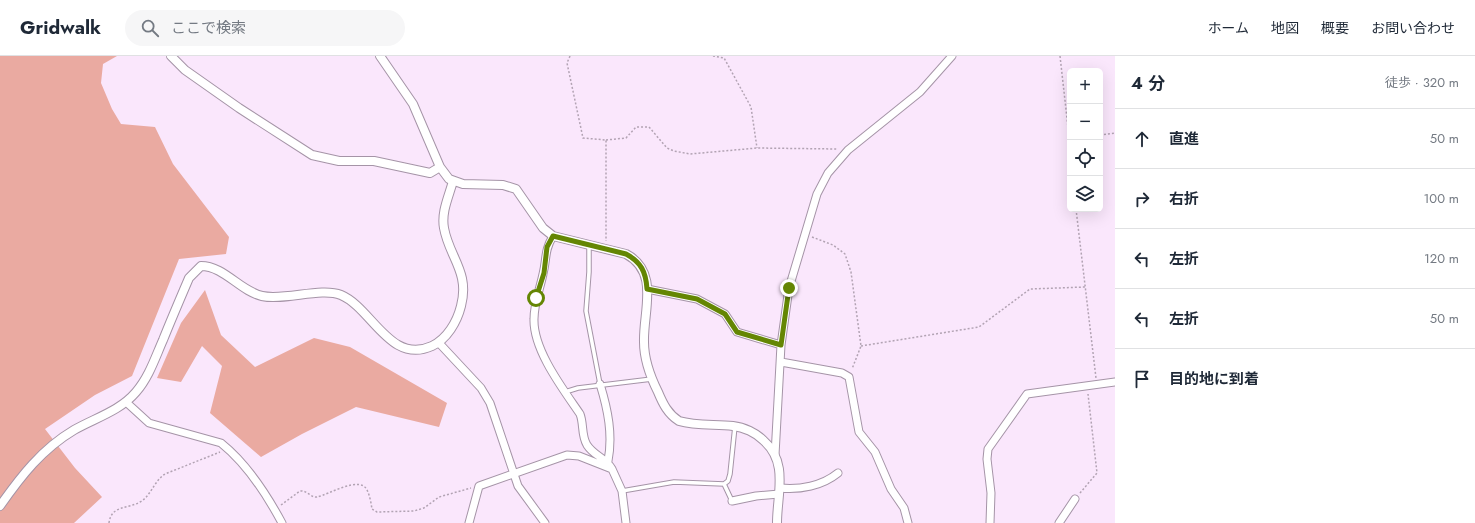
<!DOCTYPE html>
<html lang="ja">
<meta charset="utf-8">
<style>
:root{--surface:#fff;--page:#f6f6f7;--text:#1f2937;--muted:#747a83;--line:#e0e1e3}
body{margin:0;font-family:Jost,"Noto Sans JP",sans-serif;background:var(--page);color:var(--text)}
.controls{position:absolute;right:12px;top:12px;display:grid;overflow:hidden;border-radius:6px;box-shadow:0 4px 16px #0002}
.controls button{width:36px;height:36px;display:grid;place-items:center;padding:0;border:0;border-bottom:1px solid var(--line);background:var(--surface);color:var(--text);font:20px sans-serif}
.stop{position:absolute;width:12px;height:12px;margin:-9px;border:3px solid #648603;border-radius:50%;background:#fff}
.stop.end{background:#648603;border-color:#fff;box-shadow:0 1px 4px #0008}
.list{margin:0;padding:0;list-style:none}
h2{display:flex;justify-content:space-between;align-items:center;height:52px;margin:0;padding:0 16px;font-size:17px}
h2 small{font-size:13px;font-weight:400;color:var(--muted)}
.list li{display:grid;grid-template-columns:26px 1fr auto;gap:12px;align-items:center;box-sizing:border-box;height:60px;padding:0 16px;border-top:1px solid var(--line)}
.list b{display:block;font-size:15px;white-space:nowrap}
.list em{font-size:13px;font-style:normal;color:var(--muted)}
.icon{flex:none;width:22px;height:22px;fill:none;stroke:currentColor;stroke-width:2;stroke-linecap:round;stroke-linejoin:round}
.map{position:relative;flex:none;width:1115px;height:467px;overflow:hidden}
header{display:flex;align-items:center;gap:24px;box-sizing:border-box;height:56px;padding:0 20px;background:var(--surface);border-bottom:1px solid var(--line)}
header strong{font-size:19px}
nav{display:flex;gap:22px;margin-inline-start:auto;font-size:14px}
.search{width:280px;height:36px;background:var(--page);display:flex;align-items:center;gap:10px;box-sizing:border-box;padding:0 14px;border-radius:22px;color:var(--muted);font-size:15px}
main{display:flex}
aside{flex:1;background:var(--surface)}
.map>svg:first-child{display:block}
.forest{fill:#eaaaa1}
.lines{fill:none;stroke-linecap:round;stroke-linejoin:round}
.service-casing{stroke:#a594a7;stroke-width:5.5}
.minor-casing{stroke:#a594a7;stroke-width:9}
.tertiary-casing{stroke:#a594a7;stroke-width:10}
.path{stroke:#b2a3b3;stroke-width:1.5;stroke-dasharray:2 2;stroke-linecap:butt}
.service{stroke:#fff;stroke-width:3.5}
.minor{stroke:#fff;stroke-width:7}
.tertiary{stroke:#fff;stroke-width:8}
.route{stroke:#648603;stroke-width:5}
</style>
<header>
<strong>Gridwalk</strong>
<div class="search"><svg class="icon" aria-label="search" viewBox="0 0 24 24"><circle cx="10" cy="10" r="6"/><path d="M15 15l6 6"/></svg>ここで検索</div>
<nav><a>ホーム</a><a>地図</a><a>概要</a><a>お問い合わせ</a></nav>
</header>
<main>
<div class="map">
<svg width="1115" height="467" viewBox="0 0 1115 467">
<rect width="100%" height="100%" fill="#fae7fc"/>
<path class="forest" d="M0 0H117L103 8 101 27 112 53 121 68 155 71 173 108 229 181 226 198 179 203 132 320 95 339 45 373 75 412 102 441 74 467H0Z
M205 234 221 279 255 311 314 282 350 291 447 347 439 371 356 351 302 378 261 401 210 357 222 310 202 290 181 326 157 322 181 267Z"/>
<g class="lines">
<defs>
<path id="service" d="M589 190V216L586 255 600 328
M565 336 578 332 652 323
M724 428 732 445
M622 435 674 426 724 428 728 425 730 418 735 370"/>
<path id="minor" d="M553 180C544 195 547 202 543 218 540 233 534 247 534 263 533 294 563 333 580 358 584 368 581 379 587 389 594 400 606 402 612 413
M647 233 697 243 725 258 737 276 781 289
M439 287 481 332 490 347 518 430 545 467
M781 306 842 317 849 321 859 376 875 396 891 433 904 452 908 467
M600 328C608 354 613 379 608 405
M126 346 149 367 221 387C246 407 267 439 282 467
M775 399 781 289 789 232 817 138 828 117 848 94 920 36 952 0
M780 432C800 434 822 430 838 417
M732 445 756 440 779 438
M469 467 479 430 567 399 579 400 612 413 622 435 626 467
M990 467 991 437 987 403 988 393 1027 338 1115 326
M1059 467 1075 443"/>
<path id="tertiary" d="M171 0 185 14 239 52 312 99 339 105H374L430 117 440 111
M380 0 413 48 440 111 449 123 463 128 503 129 516 133 543 172 553 180 626 198C660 216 643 255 644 286 644 304 650 320 658 336 663 348 668 358 679 365 696 370 715 368 733 370 744 371 756 377 763 384 789 406 777 438 777 467
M0 450C21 420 42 393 74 374 95 362 120 355 136 336 149 321 155 302 163 284 171 264 180 243 189 222L201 210C224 210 240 235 262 240 285 245 321 231 341 239 372 252 390 309 432 290 447 283 457 266 461 250 470 216 449 201 444 172 441 156 449 140 453 125"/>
</defs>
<use href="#service" class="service-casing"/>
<use href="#minor" class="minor-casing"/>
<use href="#tertiary" class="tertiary-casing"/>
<path class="path" d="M570 0 567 7 583 82 606 84V185
M713 0 724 2 751 51 757 92
M1060 0 1070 89
M1100 79 1115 77
M606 84 626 82 636 71H649L667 92 674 95 690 98 757 92 838 93
M1076 153 1096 322
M812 181 833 189 845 198 851 216 861 290 852 313
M861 290 979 271 1030 233 1085 231
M1080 437 1097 417 1088 338
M281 449 300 435C307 434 311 442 317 441 328 439 360 419 367 434 370 440 371 447 372 453L377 456 414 455 424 452 439 441 471 432
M109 467C111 449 128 453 140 446 151 440 154 425 165 418L220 396"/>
<use href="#service" class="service"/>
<use href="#minor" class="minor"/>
<use href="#tertiary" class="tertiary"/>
</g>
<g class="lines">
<path class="route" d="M536 242 544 217 547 191 553 180 626 198C641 206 646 216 647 233L697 243 725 258 737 276 781 289 789 232"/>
</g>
</svg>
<div class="controls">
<button>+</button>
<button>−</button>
<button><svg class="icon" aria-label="locate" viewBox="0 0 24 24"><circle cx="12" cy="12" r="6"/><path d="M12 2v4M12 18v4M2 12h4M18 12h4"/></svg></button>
<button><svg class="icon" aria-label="layers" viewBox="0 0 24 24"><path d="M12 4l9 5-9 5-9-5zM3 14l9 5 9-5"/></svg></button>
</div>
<div class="stop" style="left:536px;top:242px"></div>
<div class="stop end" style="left:789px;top:232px"></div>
</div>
<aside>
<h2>4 分<small>徒歩 · 320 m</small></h2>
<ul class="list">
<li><svg class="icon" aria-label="ahead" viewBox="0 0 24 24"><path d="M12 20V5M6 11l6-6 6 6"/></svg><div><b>直進</b></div><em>50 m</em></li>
<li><svg class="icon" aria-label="right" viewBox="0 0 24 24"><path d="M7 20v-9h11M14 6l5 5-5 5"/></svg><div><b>右折</b></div><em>100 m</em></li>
<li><svg class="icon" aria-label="left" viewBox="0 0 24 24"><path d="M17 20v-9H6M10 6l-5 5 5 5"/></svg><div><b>左折</b></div><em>120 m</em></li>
<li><svg class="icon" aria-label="left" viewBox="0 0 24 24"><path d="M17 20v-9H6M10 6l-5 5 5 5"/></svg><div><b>左折</b></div><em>50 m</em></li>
<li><svg class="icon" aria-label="arrive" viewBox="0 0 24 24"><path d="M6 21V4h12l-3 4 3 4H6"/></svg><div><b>目的地に到着</b></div></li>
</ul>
</aside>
</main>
